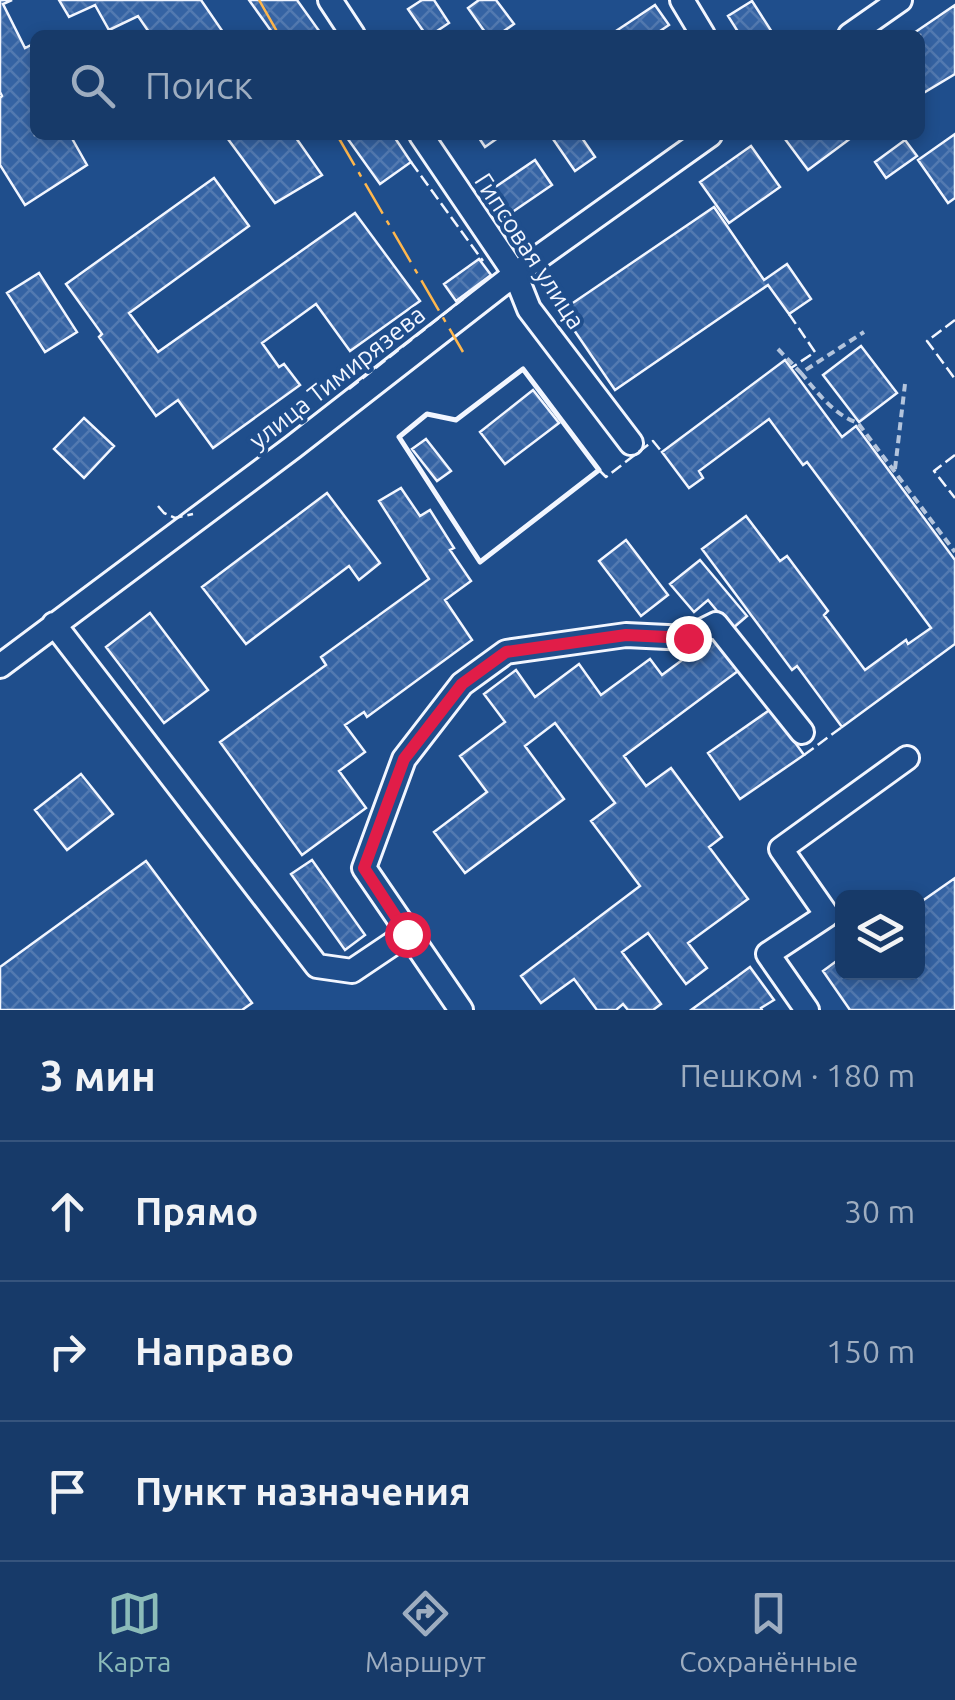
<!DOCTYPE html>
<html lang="ru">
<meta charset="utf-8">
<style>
:root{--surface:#173a69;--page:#244571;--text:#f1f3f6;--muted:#9eadc0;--line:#36547d;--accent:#8bbbb9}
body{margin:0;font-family:Ubuntu,sans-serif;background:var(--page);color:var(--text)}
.controls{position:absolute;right:30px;bottom:30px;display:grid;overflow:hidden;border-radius:15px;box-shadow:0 5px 15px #0003}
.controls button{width:90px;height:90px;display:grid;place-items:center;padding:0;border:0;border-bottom:2px solid var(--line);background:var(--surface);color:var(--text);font:50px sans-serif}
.stop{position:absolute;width:30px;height:30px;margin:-22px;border:8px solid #e11d48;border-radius:50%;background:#fff}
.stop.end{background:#e11d48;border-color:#fff;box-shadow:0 2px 10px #0008}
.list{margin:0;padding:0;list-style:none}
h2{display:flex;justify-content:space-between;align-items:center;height:130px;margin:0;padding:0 40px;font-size:42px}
h2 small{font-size:32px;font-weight:400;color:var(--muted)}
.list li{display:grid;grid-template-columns:65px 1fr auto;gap:30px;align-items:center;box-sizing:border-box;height:140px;padding:0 40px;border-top:2px solid var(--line)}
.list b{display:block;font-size:38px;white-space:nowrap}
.list em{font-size:32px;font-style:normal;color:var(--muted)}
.icon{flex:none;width:55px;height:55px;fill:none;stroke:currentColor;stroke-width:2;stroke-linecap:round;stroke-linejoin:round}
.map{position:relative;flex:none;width:955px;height:1010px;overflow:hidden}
.search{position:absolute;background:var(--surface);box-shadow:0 5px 15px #0003;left:30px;right:30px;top:30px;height:110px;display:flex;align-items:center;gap:25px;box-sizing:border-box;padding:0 35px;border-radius:15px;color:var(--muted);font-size:38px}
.sheet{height:550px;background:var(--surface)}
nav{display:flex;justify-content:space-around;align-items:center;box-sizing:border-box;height:140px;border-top:2px solid var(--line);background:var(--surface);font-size:28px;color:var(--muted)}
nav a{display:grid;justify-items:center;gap:5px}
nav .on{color:var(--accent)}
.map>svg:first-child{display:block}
.building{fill:url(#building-cross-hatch);stroke:#f2f6ff;stroke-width:2.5}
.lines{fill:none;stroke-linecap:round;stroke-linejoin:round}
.minor-casing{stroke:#f2f6ff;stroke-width:28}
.path{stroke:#b3c4dc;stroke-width:4;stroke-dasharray:8 5;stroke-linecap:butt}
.minor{stroke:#1f4e8c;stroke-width:22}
.fence{stroke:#f2f6ff;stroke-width:2.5;stroke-dasharray:12 5;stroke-linecap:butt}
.wall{stroke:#f2f6ff;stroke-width:5}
.power{stroke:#ffb74d;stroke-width:2.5;stroke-dasharray:35 8 5 8;stroke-linecap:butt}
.route{stroke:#e11d48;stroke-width:12}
.labels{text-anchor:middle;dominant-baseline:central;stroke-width:8;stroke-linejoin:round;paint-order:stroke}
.street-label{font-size:25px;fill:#f2f6ff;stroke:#1f4e8c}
</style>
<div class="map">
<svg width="955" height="1010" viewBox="0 0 955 1010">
<defs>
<pattern id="building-cross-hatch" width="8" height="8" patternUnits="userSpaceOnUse" patternTransform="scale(2.5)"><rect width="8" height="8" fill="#3563a3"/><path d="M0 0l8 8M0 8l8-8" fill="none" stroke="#537ab1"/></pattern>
</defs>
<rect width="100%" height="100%" fill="#1f4e8c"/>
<path class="building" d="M0 0H12L3 4 25 48 35 43V135H70L87 165 25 205 0 165V98L2 96 0 92Z
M59 0H201L225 35H151L138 16 109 30 95 5 69 17Z
M249 0H297L322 35H274Z
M422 0H434L449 23 431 35H426L408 9Z
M479 0H496L514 24 498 35H487L468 8Z
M752 1 772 32 767 35H740L728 16Z
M655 5 669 25 654 35H610Z
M955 5V74L920 95V35H911Z
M955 134V198L948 203 918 160Z
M225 135H294L322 175 275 203Z
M345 135H393L411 162 380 184Z
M477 135H502L485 147Z
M559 135H580L595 157 575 171 553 139Z
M782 135H855L808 170Z
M905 140 917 156 886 178 875 162Z
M751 146 780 187 729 223 700 182Z
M535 160 552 185 505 217 488 192Z
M214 178 249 226 129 313 158 352 355 213 420 301 350 351 316 304 262 343 279 367 284 364 300 385 213 448 178 400 156 416 99 337 102 334 66 284Z
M714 207 764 280 787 264 811 299 789 314 768 285 615 390 561 311Z
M479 259 491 275 456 301 444 284Z
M39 273 77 332 45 352 7 293Z
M861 346 897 393 859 422 823 375Z
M785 360 842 437 856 426 955 560V644L842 727 797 666 792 670 702 549 746 516 780 561 787 556 828 611 824 615 865 670 906 640 908 644 931 628 807 462 803 465 769 419 699 471 703 478 689 488 662 452Z
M533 390 559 423 505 464 480 432Z
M84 418 114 446 84 478 54 449Z
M426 439 451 471 437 481 412 449Z
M401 488 420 516 430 510 454 548 450 550 471 581 445 600 472 640 367 717 364 712 345 725 365 752 339 771 366 808 302 855 220 742 326 665 321 657 429 579 379 501Z
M327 493 380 563 359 580 349 566 246 644 202 587Z
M626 540 668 595 641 616 599 561Z
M700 560 747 616 732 629 708 600 694 612 670 584Z
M150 613 208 690 164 723 106 647Z
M717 634 742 668 624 756 646 786 671 768 722 837 709 847 748 899 688 943 707 968 686 984 648 933 622 952 661 1004 653 1010H628L623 1004 616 1010H597L574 979 541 1003 521 976 640 886 591 821 615 803 555 723 525 746 564 799 465 873 434 832 487 792 460 756 505 722 484 694 516 670 535 697 579 664 601 695 650 659 662 675Z
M771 709 804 755 740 799 708 753Z
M81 774 113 814 67 850 35 810Z
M312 860 365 935 345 950 291 874Z
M146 861 252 1003 242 1010H0V967Z
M955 878V1010H850L823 971 842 957V972H918V904Z
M750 967 774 1000 761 1008 762 1010H691Z"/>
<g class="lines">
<defs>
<path id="minor" d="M330 0 353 35
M682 0 703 35
M850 35 900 0
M421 135 515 274 529 309 631 443
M54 624 317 966 352 971 407 934
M0 666 293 447 515 274 710 135
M461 1010 364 868 404 759 462 684 506 652 626 635 688 638 716 624 802 732
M807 1010 768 954 827 915 781 849 907 758"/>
</defs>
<use href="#minor" class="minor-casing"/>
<path class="path" d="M778 349 801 373 864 332
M801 373C817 392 834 415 858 423L955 552
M895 469 905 384"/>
<use href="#minor" class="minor"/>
<path class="fence" d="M411 162 483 261
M789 314 815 352 791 368
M955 320 927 341 955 379
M349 389 463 299
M955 455 934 471 955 498
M599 470 606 477 653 441 662 452
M158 506 164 513 175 518 193 514
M804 755 842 727"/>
<path class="wall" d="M523 369 599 470 480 562 399 437 427 414 456 420Z"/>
<path class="power" d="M259 0 279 35
M337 135 463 352"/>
</g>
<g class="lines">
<path class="route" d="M407 934 364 868 404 759 462 684 506 652 626 635 688 638"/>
</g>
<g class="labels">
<g class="street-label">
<text transform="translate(530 251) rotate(57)">Гипсовая улица</text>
<text transform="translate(337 377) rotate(-38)">улица Тимирязева</text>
</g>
</g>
</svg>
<div class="controls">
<button><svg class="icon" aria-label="layers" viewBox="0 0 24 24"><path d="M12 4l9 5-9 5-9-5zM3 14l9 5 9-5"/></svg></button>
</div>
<div class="stop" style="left:407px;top:934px"></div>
<div class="stop end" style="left:688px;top:638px"></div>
<div class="search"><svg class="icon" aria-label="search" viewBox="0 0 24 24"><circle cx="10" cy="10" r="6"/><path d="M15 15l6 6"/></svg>Поиск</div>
</div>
<section class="sheet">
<h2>3 мин<small>Пешком · 180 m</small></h2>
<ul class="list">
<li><svg class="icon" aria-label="ahead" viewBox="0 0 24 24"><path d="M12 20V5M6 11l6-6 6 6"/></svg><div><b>Прямо</b></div><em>30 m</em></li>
<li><svg class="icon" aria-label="right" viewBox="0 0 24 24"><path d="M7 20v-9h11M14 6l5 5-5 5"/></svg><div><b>Направо</b></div><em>150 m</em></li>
<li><svg class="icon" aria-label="arrive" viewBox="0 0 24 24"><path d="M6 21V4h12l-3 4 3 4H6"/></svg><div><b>Пункт назначения</b></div></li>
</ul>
</section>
<nav>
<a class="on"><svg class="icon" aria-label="map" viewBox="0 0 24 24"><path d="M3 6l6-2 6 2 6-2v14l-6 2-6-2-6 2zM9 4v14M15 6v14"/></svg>Карта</a>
<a><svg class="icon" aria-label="directions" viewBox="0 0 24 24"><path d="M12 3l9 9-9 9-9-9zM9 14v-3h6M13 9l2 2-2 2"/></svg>Маршрут</a>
<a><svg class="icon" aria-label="saved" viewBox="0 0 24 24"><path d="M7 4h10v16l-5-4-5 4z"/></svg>Сохранённые</a>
</nav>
